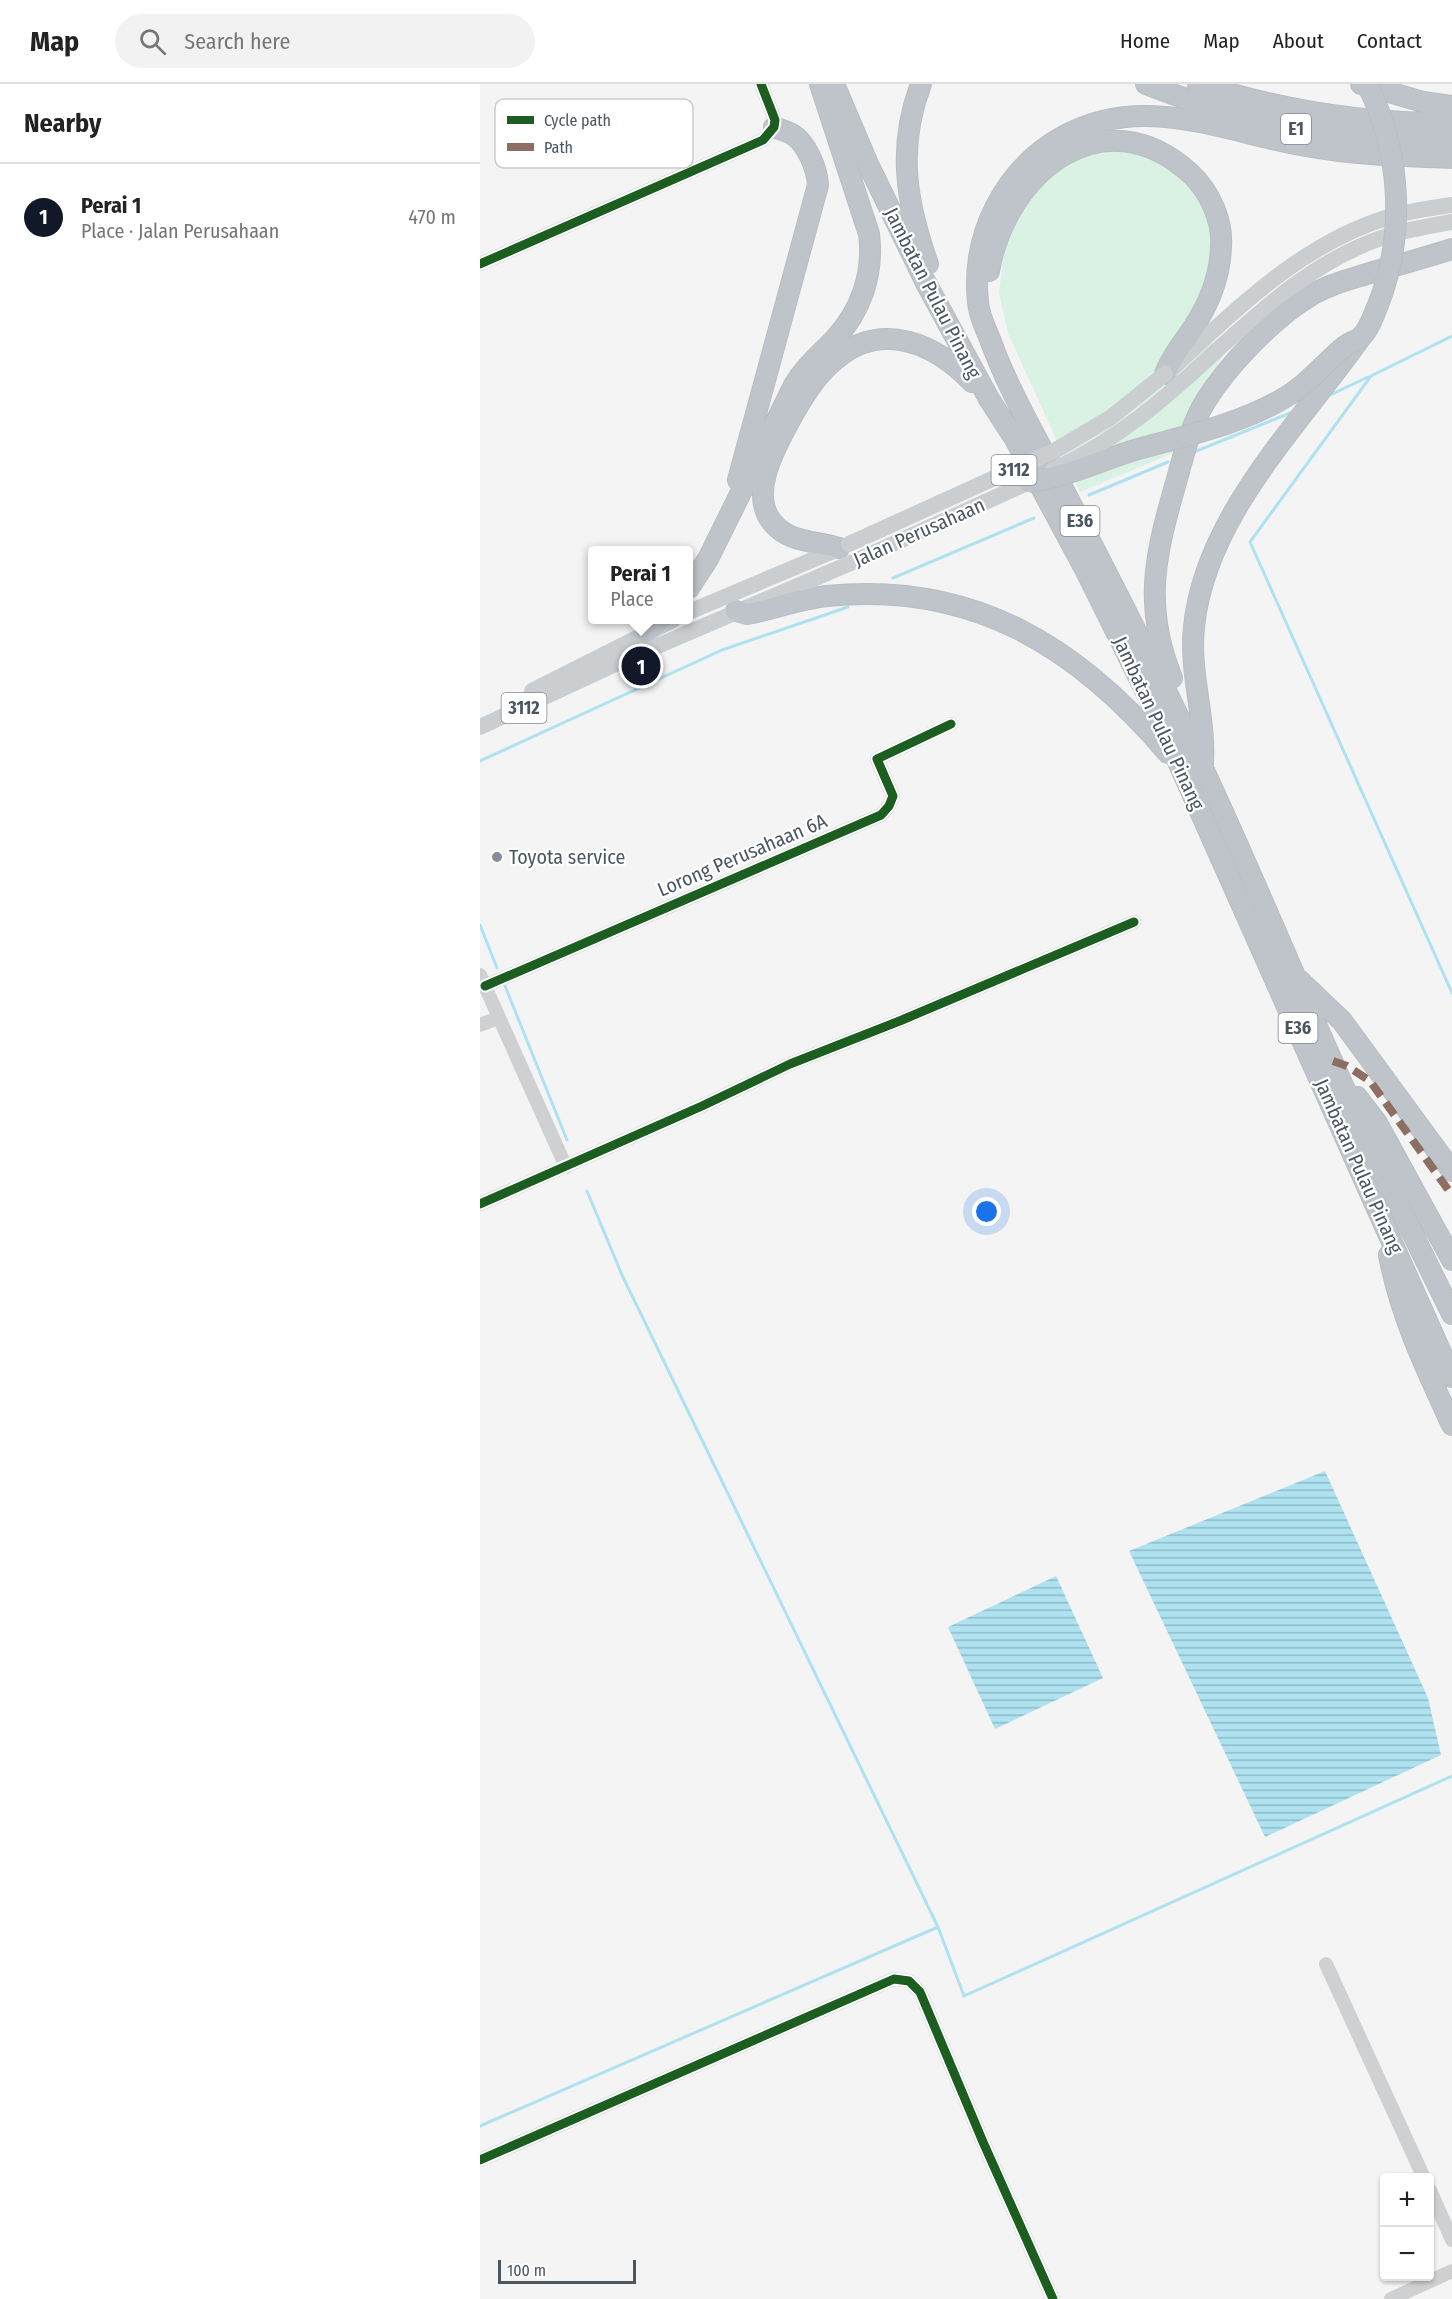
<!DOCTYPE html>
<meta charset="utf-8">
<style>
:root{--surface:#fff;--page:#f2f2f2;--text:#222;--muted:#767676;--line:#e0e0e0;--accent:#111827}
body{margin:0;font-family:"Fira Sans Condensed",sans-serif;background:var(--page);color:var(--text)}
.controls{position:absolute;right:18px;bottom:18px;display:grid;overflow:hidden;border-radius:6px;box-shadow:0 2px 4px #0004}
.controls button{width:54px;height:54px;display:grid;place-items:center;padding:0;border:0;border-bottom:2px solid var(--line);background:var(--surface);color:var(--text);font:30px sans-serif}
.scale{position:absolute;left:18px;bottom:15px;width:138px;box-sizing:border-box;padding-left:6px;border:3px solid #4a5661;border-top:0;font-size:16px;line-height:21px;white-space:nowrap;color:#4a5661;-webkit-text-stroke:4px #fff;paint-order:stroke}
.you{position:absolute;left:507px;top:1128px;width:21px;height:21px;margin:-15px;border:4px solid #fff;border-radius:50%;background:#1a73e8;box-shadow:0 0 0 9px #1a73e833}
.badge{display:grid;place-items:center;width:39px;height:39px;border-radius:50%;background:var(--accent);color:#fff;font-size:20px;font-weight:700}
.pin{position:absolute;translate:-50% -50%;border:3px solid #fff;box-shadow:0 2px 6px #0006}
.popup{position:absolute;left:108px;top:462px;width:105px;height:78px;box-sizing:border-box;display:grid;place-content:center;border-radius:6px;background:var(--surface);filter:drop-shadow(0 2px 4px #0005);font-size:20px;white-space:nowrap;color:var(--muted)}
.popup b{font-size:22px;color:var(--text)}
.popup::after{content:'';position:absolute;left:50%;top:100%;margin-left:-12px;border:12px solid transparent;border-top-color:var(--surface)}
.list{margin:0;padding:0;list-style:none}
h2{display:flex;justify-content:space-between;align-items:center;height:78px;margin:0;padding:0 24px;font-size:26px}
h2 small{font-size:20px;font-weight:400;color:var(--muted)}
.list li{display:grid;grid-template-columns:39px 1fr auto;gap:18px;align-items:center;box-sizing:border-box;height:108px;padding:0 24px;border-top:2px solid var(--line)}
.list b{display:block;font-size:22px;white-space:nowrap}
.list p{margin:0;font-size:20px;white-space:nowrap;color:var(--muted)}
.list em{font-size:20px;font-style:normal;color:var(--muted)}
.icon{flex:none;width:33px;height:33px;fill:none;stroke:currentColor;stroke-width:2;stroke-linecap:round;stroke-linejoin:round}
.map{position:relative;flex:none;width:972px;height:2215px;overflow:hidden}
header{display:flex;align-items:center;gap:36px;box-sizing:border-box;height:84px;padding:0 30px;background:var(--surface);border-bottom:2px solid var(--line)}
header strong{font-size:28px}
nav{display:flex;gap:33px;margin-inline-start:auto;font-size:21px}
.search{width:420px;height:54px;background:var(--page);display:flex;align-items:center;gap:15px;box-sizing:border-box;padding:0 21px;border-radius:33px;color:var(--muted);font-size:22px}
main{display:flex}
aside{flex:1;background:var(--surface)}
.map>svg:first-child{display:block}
.grass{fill:#d9f2e3}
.water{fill:url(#water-rules)}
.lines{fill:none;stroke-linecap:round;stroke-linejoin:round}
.stream{stroke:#aee2f0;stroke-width:3}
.highway-casing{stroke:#b9bec3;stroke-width:22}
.minor{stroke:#ced0d2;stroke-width:14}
.major{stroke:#caced1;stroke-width:16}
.highway{stroke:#bec4c9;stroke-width:20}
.highway-bridge-casing{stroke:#b9bec3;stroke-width:22;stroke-linecap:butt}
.major-bridge{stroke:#caced1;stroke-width:16}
.highway-bridge{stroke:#bec4c9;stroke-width:20}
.quiet{stroke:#8d6e63;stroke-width:8;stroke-dasharray:15 8;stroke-linecap:butt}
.cycleway-casing{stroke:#fff;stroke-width:13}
.cycleway{stroke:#1b5e20;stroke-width:9}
.poi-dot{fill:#868d94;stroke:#fff;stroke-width:2}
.labels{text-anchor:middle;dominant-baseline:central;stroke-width:4.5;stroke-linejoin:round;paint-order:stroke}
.shield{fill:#fff;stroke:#808990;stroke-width:1.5}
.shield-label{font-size:18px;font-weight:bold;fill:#4a5661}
.street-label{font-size:20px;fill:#4a5661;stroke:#fff}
.poi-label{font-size:20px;fill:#4a5661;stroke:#fff;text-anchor:start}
.key{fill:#fff;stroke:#c9ccd0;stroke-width:1.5}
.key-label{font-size:16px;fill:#4a5661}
</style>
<header>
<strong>Map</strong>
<div class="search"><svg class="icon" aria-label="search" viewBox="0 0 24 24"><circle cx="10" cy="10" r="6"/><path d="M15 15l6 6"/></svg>Search here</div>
<nav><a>Home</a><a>Map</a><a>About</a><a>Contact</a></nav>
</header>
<main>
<aside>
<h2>Nearby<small></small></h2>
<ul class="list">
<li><span class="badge">1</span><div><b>Perai 1</b><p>Place · Jalan Perusahaan</p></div><em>470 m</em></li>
</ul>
</aside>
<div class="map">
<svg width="972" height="2215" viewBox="0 0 972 2215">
<defs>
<pattern id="water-rules" width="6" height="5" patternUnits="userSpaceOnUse" patternTransform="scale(1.5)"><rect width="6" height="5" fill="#aee2f0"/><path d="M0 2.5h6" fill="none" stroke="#90bac6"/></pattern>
</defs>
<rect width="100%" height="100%" fill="#f4f4f4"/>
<path class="grass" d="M654 63 713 100 732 144 734 167 721 213 707 232 743 272 710 324 696 368 600 408 528 249 519 209 524 168 537 125 584 73Z"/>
<path class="water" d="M845 1387 948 1614 961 1671 785 1753 649 1467Z
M576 1492 623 1594 515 1645 468 1543Z"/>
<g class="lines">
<path class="stream" d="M972 252 891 292 770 458 972 909
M848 312 888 293
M714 368 815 327
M609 411 688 378
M413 494 554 434
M0 677 242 566 368 523
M0 841 17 884
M25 902 87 1056
M107 1107 142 1191 458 1843
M0 2042 458 1843 484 1912 972 1692"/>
<defs>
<path id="highway" d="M354 0 388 80 446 199 509 315 535 355 606 487 674 624 972 1293
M441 0C417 63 426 118 448 180
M666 0C722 22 780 40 839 49 883 56 928 57 972 58
M718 0C800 26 885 40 972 39
M881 0 943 18 972 22
M972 74C923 72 874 71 826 62 744 48 664 8 584 52 524 85 491 151 498 218 499 233 506 244 511 258 525 296 544 331 563 367 601 438 637 509 673 581 742 717 799 858 861 997 896 1076 934 1153 972 1230
M509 187C526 89 623 9 711 90 730 108 743 137 741 163 740 192 729 220 713 244 703 259 691 273 685 290
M258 396 338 101C337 85 327 59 312 50 306 47 299 45 294 43
M359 464C335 456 310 460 292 438 269 409 295 364 310 336 322 314 336 291 356 275 402 236 456 260 492 298
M209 504 228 475 314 301C325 283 339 271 354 256 381 227 394 190 389 150L340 0
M256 527 267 530C294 525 319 515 347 512 492 497 597 562 688 669
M166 548 181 536
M692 594C662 520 676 468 697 395 704 369 711 341 725 318 747 282 793 234 830 212 849 200 872 195 893 188 920 181 946 173 972 165
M723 679C726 634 709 589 714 543 725 432 820 340 881 253
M819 896 862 937 972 1087
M877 1013 897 1039 972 1176
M909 1171C920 1231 947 1287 972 1341"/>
</defs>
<use href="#highway" class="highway-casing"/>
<path class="minor" d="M0 180 283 56 294 43 295 36 281 0
M0 891 86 1083
M5 902 401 731 409 722 413 712 397 675 471 640
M0 941 18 934
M0 1120 222 1022 310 980 422 936 654 838
M846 1880 944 2094
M0 2076 414 1895 429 1897 440 1908 503 2058 573 2215
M950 2106 972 2156
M911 2215 972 2187"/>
<path class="major" d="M736 267C787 221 838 175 904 153 926 146 949 142 972 138
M689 287C756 226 820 160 909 133 930 127 951 124 972 121
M209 528 363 463
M52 607 193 536
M0 643 131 582 380 475 549 398"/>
<use href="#highway" class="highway"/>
<defs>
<path id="highway-bridge" d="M549 398C587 393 621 376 658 365 705 352 756 341 799 317 827 302 842 281 865 262 870 258 877 257 881 253 889 246 894 230 898 221 926 150 921 67 887 0"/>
</defs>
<use href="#highway-bridge" class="highway-bridge-casing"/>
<path class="major-bridge" d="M573 386C636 357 686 314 736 267
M369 460 576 366 630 334 685 290"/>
<use href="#highway-bridge" class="highway-bridge"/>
<path class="quiet" d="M853 977 867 982 890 997 972 1111"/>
<defs>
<path id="cycleway" d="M0 180 283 56 294 43 295 36 281 0
M5 902 401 731 409 722 413 712 397 675 471 640
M0 1120 222 1022 310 980 422 936 654 838
M0 2076 414 1895 429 1897 440 1908 503 2058 573 2215"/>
</defs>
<use href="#cycleway" class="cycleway-casing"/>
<use href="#cycleway" class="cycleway"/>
</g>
<circle class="poi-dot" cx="17" cy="773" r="6"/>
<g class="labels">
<g class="shield">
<rect x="801" y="30" width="30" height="30" rx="4.5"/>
<rect x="511.5" y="371" width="45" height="30" rx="4.5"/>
<rect x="580.5" y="422" width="39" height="30" rx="4.5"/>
<rect x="21.5" y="609" width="45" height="30" rx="4.5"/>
<rect x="798.5" y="929" width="39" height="30" rx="4.5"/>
</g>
<g class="shield-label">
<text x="816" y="45">E1</text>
<text x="534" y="386">3112</text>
<text x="600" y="437">E36</text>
<text x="44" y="624">3112</text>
<text x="818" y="944">E36</text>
</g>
<g class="street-label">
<text transform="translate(453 209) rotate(63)">Jambatan Pulau Pinang</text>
<text transform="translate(439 448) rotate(-24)">Jalan Perusahaan</text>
<text transform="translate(679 639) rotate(65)">Jambatan Pulau Pinang</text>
<text transform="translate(262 771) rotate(-23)">Lorong Perusahaan 6A</text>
<text transform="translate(879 1082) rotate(66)">Jambatan Pulau Pinang</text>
</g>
<g class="poi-label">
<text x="29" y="773">Toyota service</text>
</g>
</g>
<rect x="15" y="15" width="198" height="69" rx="9" class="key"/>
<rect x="27" y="32" width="27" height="8" fill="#1b5e20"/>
<rect x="27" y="59" width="27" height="8" fill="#8d6e63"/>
<g class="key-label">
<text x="64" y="42">Cycle path</text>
<text x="64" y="69">Path</text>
</g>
</svg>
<div class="controls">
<button>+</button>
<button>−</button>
</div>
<div class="scale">100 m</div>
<div class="you"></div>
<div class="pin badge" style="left:161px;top:582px">1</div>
<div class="popup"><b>Perai 1</b>Place</div>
</div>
</main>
